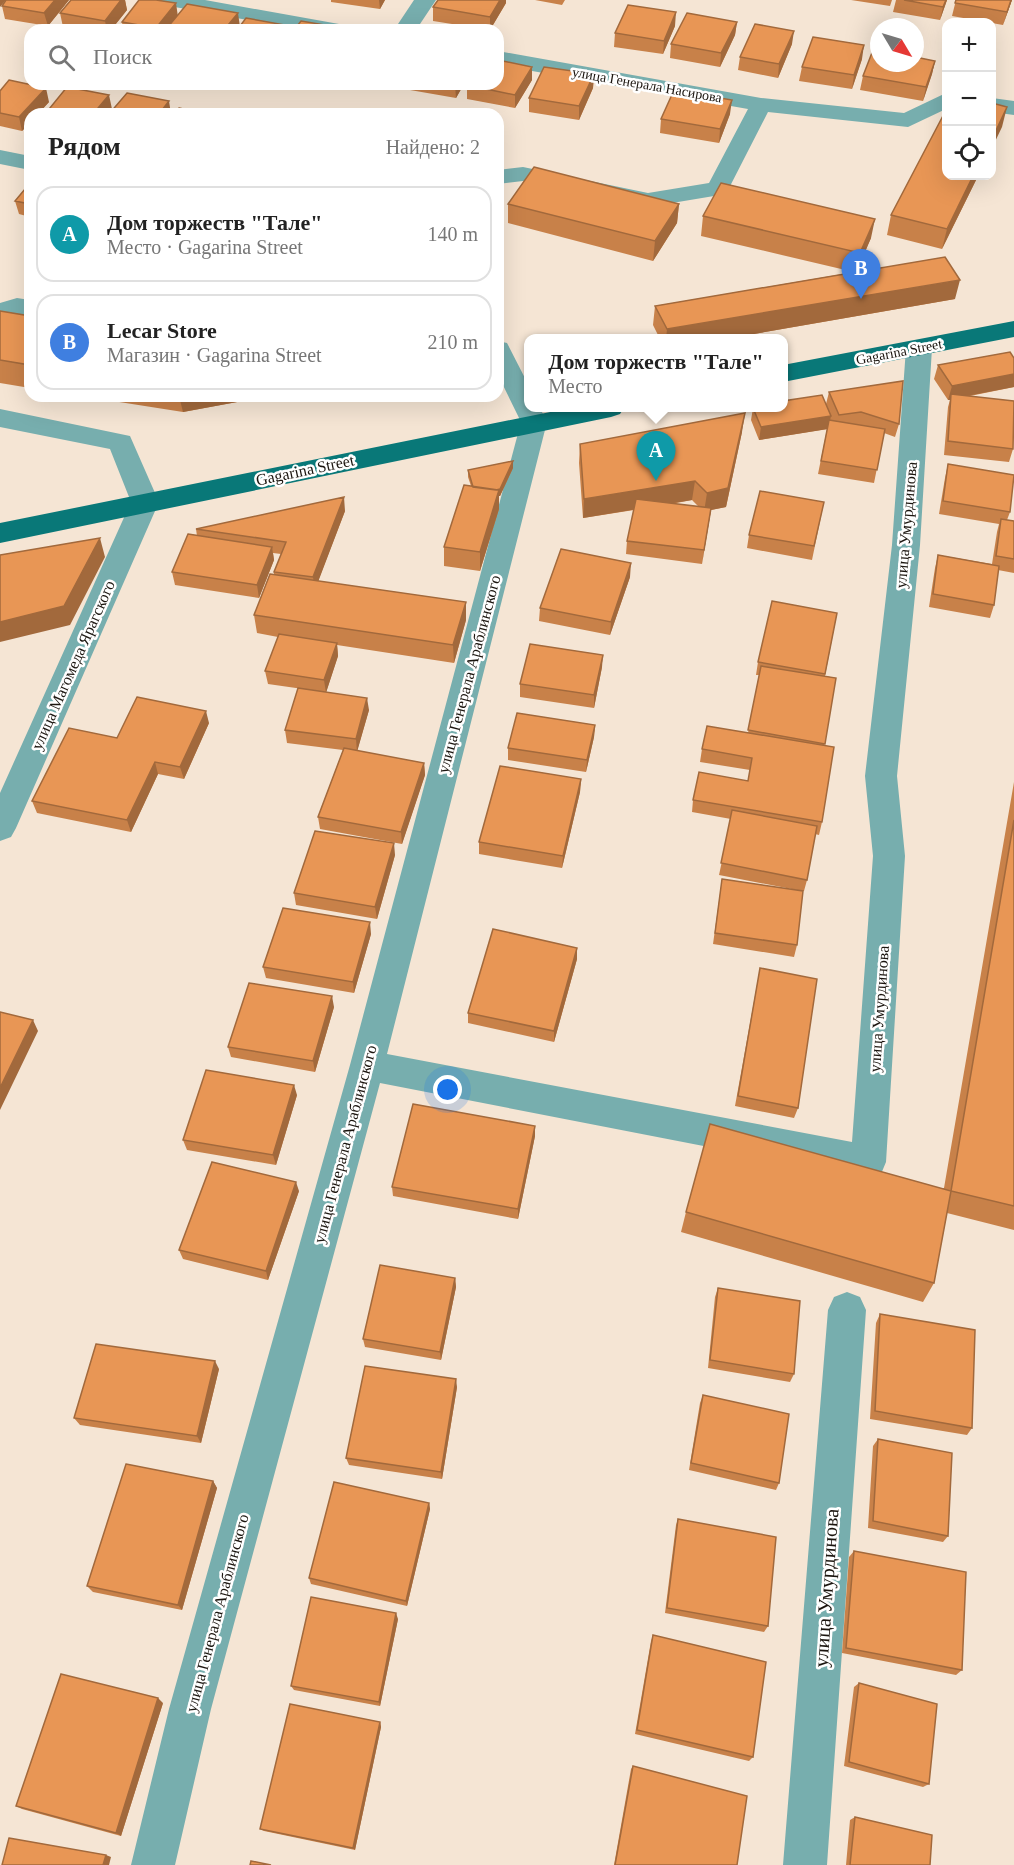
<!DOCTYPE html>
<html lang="ru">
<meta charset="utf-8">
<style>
:root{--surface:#fff;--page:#f2f2f2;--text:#222;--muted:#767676;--line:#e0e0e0;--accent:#ea580c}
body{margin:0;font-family:Georgia,serif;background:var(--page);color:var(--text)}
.controls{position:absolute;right:18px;top:18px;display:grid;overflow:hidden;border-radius:12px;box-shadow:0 6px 24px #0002}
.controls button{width:54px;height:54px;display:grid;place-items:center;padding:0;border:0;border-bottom:2px solid var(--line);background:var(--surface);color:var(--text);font:30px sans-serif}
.compass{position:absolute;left:870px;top:18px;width:54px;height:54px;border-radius:50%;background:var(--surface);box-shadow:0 6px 24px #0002;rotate:128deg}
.you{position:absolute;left:448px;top:1090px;width:21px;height:21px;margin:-15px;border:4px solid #fff;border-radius:50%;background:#1a73e8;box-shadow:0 0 0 9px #1a73e833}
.badge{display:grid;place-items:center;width:39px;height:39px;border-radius:50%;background:var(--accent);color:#fff;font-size:20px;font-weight:700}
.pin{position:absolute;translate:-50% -50px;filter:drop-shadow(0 2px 3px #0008)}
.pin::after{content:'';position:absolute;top:32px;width:21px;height:18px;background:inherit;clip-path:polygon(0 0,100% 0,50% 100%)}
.popup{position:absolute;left:524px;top:334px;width:264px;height:78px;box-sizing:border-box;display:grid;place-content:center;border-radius:12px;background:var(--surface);filter:drop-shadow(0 2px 4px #0005);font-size:20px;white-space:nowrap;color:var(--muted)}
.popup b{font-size:22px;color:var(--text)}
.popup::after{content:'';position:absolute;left:50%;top:100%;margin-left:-12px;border:12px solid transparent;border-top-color:var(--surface)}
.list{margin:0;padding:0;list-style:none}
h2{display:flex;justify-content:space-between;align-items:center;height:78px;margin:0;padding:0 24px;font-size:26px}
h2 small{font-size:20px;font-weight:400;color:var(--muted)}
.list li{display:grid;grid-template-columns:39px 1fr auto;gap:18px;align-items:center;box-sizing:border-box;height:96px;margin:0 12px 12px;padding:0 12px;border:2px solid var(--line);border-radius:18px}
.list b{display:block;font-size:22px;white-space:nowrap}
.list p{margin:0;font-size:20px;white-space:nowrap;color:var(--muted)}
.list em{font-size:20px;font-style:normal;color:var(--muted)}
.icon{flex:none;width:33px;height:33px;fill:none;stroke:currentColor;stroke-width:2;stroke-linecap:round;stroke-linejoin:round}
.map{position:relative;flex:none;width:1014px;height:1865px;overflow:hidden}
.search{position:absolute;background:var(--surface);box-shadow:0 6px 24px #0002;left:24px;top:24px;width:480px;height:66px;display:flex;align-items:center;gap:15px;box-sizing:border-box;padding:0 21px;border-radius:18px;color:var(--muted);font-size:22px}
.panel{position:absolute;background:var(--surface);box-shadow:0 6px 24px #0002;left:24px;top:108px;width:480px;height:294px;border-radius:18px}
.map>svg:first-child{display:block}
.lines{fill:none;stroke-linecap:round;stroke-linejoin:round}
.minor{fill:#77aeae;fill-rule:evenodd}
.major{fill:#097878;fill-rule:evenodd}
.wall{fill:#c88149;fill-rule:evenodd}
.shaded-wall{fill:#a2693c}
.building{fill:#e89655;stroke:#a2693c;stroke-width:1.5}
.labels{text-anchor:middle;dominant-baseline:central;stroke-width:5;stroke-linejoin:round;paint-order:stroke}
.far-street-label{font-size:14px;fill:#1b150f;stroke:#fff}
.street-label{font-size:16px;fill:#1b150f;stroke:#fff}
.near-street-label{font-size:20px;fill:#1b150f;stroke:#fff}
</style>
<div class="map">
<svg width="1014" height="1865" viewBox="0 0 1014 1865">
<rect width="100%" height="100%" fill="#f5e5d4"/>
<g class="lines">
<path class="minor" d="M158 0H205L339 24 347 25 350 30H303L169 6 162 4Z
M414 0H436L416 30H394Z
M498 51 761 98 904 113 946 93V109L908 127 768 112 726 194 648 207 523 181 498 184V170L523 167 648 193 709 183 748 109 498 65Z
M992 98 1014 101V115L992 112Z
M0 150 30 156V170L0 164Z
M17 298 30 300V316L18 314 0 319V303Z
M919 340 928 342 932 348 920 545 897 776 905 856 886 1162 881 1174 868 1178 380 1083 211 1709 175 1865H131L169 1709 350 1065 521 422 498 375V341L507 343 528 384V408H540L547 422 387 1054 852 1142 873 856 865 776 892 545 906 348 910 342Z
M0 409 130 436 159 502 16 828 11 837 0 841V793L131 502 110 449 0 427Z
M847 1292 860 1297 866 1310 827 1865H783L828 1310 834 1297Z"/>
<path class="major" d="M1014 321V337L783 382V365Z
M570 408H624L620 414 611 417 0 543V523Z"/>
</g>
<path class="wall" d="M6 0H69L48 26 5 19 2 6Z
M71 0H125L127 10 111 30H83L63 27 60 13Z
M331 0H385L380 9 331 2Z
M506 0V3L490 30 433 21V7Z
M535 0H565L562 5Z
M851 0H892L890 6Z
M896 0H947L940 20 893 12Z
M956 0H1012L1003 25 952 16Z
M177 16 240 26H290V30H123L122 22Z
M737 22 735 35 720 67 670 58 671 44Z
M675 26 663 54 614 47 615 33Z
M792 44 778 78 738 70 740 57Z
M862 59 852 89 799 81 802 67Z
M935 61 932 74 923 101 860 90 863 76Z
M594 74 593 88 579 120 529 112V98Z
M532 80 515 108 467 99V85Z
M381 84H397L396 86Z
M409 84H464L456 98 410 90Z
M0 91 49 102 38 114H30V123L22 131 0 126Z
M730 114 719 143 660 133 661 119Z
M946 176H978L942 249 887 235 891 215Z
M30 183V217L19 214 15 201Z
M508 204H679L677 223 653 261 508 223Z
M703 216 871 238 856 272 955 299 725 339H660L653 325 655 306 854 272 701 236Z
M0 311 30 316V388L0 383Z
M1014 358V387L970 396 1013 449 1009 462 944 455 948 407 950 400H948L934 379 938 365Z
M829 392 899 424 895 437 884 433 874 483 818 474 827 429 759 440 751 420 753 408 826 404Z
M81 396H269L183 412Z
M742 432 726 507 711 510 702 564 626 554 627 541 634 510 583 518 579 463 580 444ZM692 500 699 507 671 504Z
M948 464 1010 512 1007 520 1014 521V573L998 570 994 605 990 618 929 607 935 568 938 555 992 564 997 532 999 524 939 514 945 478Z
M513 468 500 496H499V509L480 571 444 566V547L471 486 468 477V470Z
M824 502 812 560 747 548 749 535Z
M345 511 318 581 466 620 454 663 337 645 338 656 326 692 369 710 357 751 424 763 425 775 402 844 320 829 318 817 343 750 287 743 285 730 303 689 268 684 265 671 278 637 257 633 254 615 274 574V572L281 554 273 553 274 560 259 598 175 585 172 572 197 536 196 529Z
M630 577 610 635 539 621 540 608Z
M837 613 825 676 836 678 824 746 822 822 819 835 815 834 807 880 804 891H803L797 945 794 957 713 944 722 879 802 891 719 875 731 819 692 812 693 800 748 781 750 770 700 762 702 749 748 733 759 675H756L758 662Z
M602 667 594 708 520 697V684Z
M209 723 184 779 158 774 131 832 37 813 32 801 117 738Z
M595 725 594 737 586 772 508 760V748Z
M581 779 580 792 562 868 479 854V842Z
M1014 782V1230L947 1213 934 1283 923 1302 681 1232 686 1212 944 1188Z
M395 855 377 919 296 905 294 893Z
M371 934 354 993 266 978 263 967Z
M577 948V959L554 1042 468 1023V1013Z
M760 968 798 1108 794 1118 735 1106Z
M334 1007 315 1072 231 1057 228 1047Z
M297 1095 276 1165 187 1150 183 1140Z
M535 1126V1136L518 1219 393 1196 392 1187Z
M299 1191 268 1280 183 1259 179 1250Z
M455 1278 456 1287 441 1360 365 1347 363 1339Z
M718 1288 794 1374 790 1382 708 1368 715 1297Z
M880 1314 972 1428 967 1435 870 1419 876 1323Z
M219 1369 201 1443 80 1425 74 1418Z
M457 1387 442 1479 349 1465 346 1458Z
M703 1395 779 1483 776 1490 689 1470 700 1403Z
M878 1439 948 1536 943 1542 868 1528 873 1446Z
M213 1481 217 1488 182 1610 93 1592 87 1586Z
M429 1503 430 1509 407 1606 311 1584 309 1578Z
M678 1519 768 1626 764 1632 665 1613 676 1525Z
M854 1551 962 1670 956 1675 842 1653 849 1557Z
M398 1619 380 1706 294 1690 291 1686Z
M653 1635 753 1757 749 1761 635 1734 651 1641Z
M859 1683 929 1784 923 1787 844 1766 854 1687Z
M163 1703 121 1836 22 1809 16 1806Z
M380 1722 381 1727 355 1850 264 1831 260 1829Z
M633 1766 737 1865H614L631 1769Z
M855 1817 930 1865H846L850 1820Z"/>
<path class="shaded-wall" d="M0 0H6L0 7Z
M55 0H69L48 26 44 13Z
M121 0H125L127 10 111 30H107L105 21Z
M379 0H385L380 9Z
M500 0H506V3L490 30V17Z
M946 0H947L940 20 943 7Z
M1011 0H1012L1003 25 1007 12Z
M176 3 178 17 167 28V30H156V28Z
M676 12 675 26 663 54 664 41Z
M238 13 240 27 237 30H224Z
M737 22 735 35 720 67 721 53Z
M794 31 792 44 778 78 779 64Z
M864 45 862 59 852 89 854 75Z
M935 61 932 74 923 101 926 87Z
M532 67V80L515 108V95Z
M594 74 593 88 579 120V106Z
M455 84H464L456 98Z
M46 88 49 102 38 114H30V123L22 131 19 117Z
M109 95 112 109 107 114H93Z
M732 100 730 114 719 143 720 129Z
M169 101 171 114H159Z
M1007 107 1002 127 992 148V139Z
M973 176H978L942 249 947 229Z
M679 204 677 223 653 261 655 241Z
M875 219 871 238 856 273 860 253Z
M960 280 955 299 725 339H666L667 329Z
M1014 374V387L951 399V394L950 400H948L952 386Z
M179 396H269L183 412Z
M417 396H429L417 398Z
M745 413 742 432 726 507 711 510 702 564 704 550V512L707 493Z
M831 416 828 429 759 440 761 427Z
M513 461V468L500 496H499V509L480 571V552L475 495Z
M695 481 692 500 583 518 584 499Z
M344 497 345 511 315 590 313 577Z
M100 538 105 557 70 625 0 642V622Z
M272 547 274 560 259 598 257 585Z
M631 563 630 577 610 635 611 622Z
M466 602V620L454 663 453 645Z
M337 643 338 656 326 693 324 680Z
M603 655 602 667 594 708V695Z
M367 698 369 710 357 752 356 739Z
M206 711 209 723 184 779 180 767Z
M595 725 594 737 586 772 587 760Z
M155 762 158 774 131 832 127 820Z
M424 763 425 775 402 844 401 832Z
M581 779 580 792 562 868 563 856Z
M394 843 395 855 377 919 375 907Z
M370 922 371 934 354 993 353 982Z
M577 948V959L554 1042V1031Z
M332 996 334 1007 315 1072 313 1061Z
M33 1020 38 1031 0 1110V1088Z
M294 1085 297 1095 276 1165 273 1155Z
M535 1126V1136L518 1219V1209Z
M296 1182 299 1191 268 1280 266 1271Z
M455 1278 456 1287 441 1360 440 1352Z
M215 1361 219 1369 201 1443 197 1436Z
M456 1379 457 1387 442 1479 441 1472Z
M213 1481 217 1488 182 1610 178 1605Z
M429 1503 430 1509 407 1606 406 1601Z
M396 1613 398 1619 380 1706 379 1702Z
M158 1698 163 1703 121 1836 116 1833Z
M380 1722 381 1727 355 1850 353 1848Z
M106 1855 111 1857 109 1865H103Z"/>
<path class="building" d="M6 0H55L44 13 2 6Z
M71 0H121L105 21 60 13Z
M139 0H156L176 3 156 28 122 22Z
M438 0H500L490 17 433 7Z
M904 0H946L943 7Z
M956 0H1011L1007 12 955 3Z
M187 4 238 13 224 30H176L167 28Z
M628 5 676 12 664 41 615 33Z
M687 13 737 22 721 53 671 44Z
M246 18 290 26 286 30H237Z
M301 21 337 27 336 30H294Z
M755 24 794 31 779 64 740 57Z
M813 37 864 45 854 75 802 67Z
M873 50 879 51V63H915V57L935 61 926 87 863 76Z
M498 60 532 67 515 95 467 85 468 84H498Z
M544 67 594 74 579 106 529 98Z
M9 80 46 88 19 117 0 113V91Z
M67 87 109 95 93 114H45Z
M674 90 732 100 720 129 661 119Z
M127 93 169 101 159 114H109Z
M992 103 1007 107 992 139Z
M179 108 206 114H174Z
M946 110V176H973L947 229 891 215Z
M534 167 679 204 655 241 508 204Z
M30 183V204L15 201Z
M721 183 875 219 860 253 703 216Z
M945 257 960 280 667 329 655 306Z
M0 311 30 316V365L0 360Z
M1010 352 1014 358V374L952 386 938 365Z
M903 381 899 424 861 412 839 415 829 392Z
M951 394 1014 401 1013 449 948 441Z
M822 395 831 416 761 427 753 408H783V401Z
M745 413 728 488 707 493 695 481 584 499 580 444Z
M829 420 885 429 877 470 821 461Z
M513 461 500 489 496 490 473 487 468 470Z
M948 464 1014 475 1010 512 943 501Z
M464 485 499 490 480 552 444 547Z
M760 491 824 502 814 546 749 535Z
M344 497 313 577 274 572 286 542 196 529Z
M636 499 711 508 704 550 627 541Z
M1001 519 1014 521V559L996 556Z
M188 534 272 547 257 585 172 572Z
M100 538 64 606 0 622V555Z
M561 549 631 563 611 622 540 608Z
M938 555 999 566 994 605 933 594Z
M270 574 466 602 453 645 254 615Z
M772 601 837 613 825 674 758 662Z
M279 634 337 643 324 680 265 671Z
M530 644 603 655 594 695 520 684Z
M761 666 836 678 825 744 748 730Z
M298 688 367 698 356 739 285 730Z
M137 697 206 711 180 767 155 762 127 820 32 801 69 728 117 738Z
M517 713 595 725 587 760 508 748Z
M707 726 834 747 822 822 693 800 699 772 748 781 752 758 702 749Z
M344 748 424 763 401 832 318 817Z
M500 766 581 779 563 856 479 842Z
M732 810 817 826 807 880 721 863Z
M1014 820V1206L951 1191Z
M315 831 394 843 375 907 294 893Z
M722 879 803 891 797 945 715 933Z
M283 908 370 922 353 982 263 967Z
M493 929 577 948 554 1031 468 1013Z
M760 968 817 979 798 1108 738 1096Z
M249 983 332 996 313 1061 228 1047Z
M0 1012 33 1020 0 1088Z
M206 1070 294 1085 273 1155 183 1140Z
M413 1104 535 1126 518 1209 392 1187Z
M710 1124 951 1191 934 1283 686 1212Z
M212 1162 296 1182 266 1271 179 1250Z
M380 1265 455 1278 440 1352 363 1339Z
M718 1288 800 1301 794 1374 710 1360Z
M880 1314 975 1330 972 1428 875 1411Z
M96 1344 215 1361 197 1436 74 1418Z
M365 1366 456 1379 441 1472 346 1458Z
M703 1395 789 1414 779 1483 691 1463Z
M878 1439 952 1453 948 1536 873 1521Z
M126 1464 213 1481 178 1605 87 1586Z
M334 1482 429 1503 406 1601 309 1578Z
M678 1519 776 1537 768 1626 667 1608Z
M854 1551 966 1572 962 1670 846 1648Z
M311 1597 396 1613 379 1702 291 1686Z
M653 1635 766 1662 753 1757 637 1730Z
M61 1674 158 1698 116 1833 16 1806Z
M859 1683 937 1704 929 1784 849 1762Z
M290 1704 380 1722 353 1848 260 1829Z
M633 1766 747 1796 737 1865H615Z
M855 1817 932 1835 930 1865H850Z
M9 1838 106 1855 103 1865H2Z
M251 1861 271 1865H250Z"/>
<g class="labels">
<g class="far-street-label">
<text transform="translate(647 85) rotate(10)">улица Генерала Насирова</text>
<text transform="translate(899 352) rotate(-11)">Gagarina Street</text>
</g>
<g class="street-label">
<text transform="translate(305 470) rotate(-12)">Gagarina Street</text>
<text transform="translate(906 525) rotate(-85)">улица Умурдинова</text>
<text transform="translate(73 665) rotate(-66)">улица Магомеда Ярагского</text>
<text transform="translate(469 674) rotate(-75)">улица Генерала Араблинского</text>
<text transform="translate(879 1009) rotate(-86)">улица Умурдинова</text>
<text transform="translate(345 1144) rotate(-75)">улица Генерала Араблинского</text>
<text transform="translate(217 1613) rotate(-75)">улица Генерала Араблинского</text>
</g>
<g class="near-street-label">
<text transform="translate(826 1588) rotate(-86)">улица Умурдинова</text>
</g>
</g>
</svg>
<div class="controls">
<button>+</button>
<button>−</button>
<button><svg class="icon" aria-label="locate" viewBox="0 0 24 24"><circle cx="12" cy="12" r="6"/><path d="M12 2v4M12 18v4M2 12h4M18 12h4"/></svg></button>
</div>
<svg class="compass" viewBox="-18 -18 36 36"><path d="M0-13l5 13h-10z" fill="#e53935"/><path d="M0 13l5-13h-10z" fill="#767676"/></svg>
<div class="you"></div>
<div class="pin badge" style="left:656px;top:481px;background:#0f9aa8">A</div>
<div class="popup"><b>Дом торжеств &quot;Тале&quot;</b>Место</div>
<div class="pin badge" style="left:861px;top:299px;background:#3f7fe0">B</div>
<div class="search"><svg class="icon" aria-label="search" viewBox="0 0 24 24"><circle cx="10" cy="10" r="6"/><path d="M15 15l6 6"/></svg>Поиск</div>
<section class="panel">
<h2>Рядом<small>Найдено: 2</small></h2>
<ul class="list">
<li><span class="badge" style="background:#0f9aa8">A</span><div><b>Дом торжеств &quot;Тале&quot;</b><p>Место · Gagarina Street</p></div><em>140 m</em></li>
<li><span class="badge" style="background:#3f7fe0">B</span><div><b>Lecar Store</b><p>Магазин · Gagarina Street</p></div><em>210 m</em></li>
</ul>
</section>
</div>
